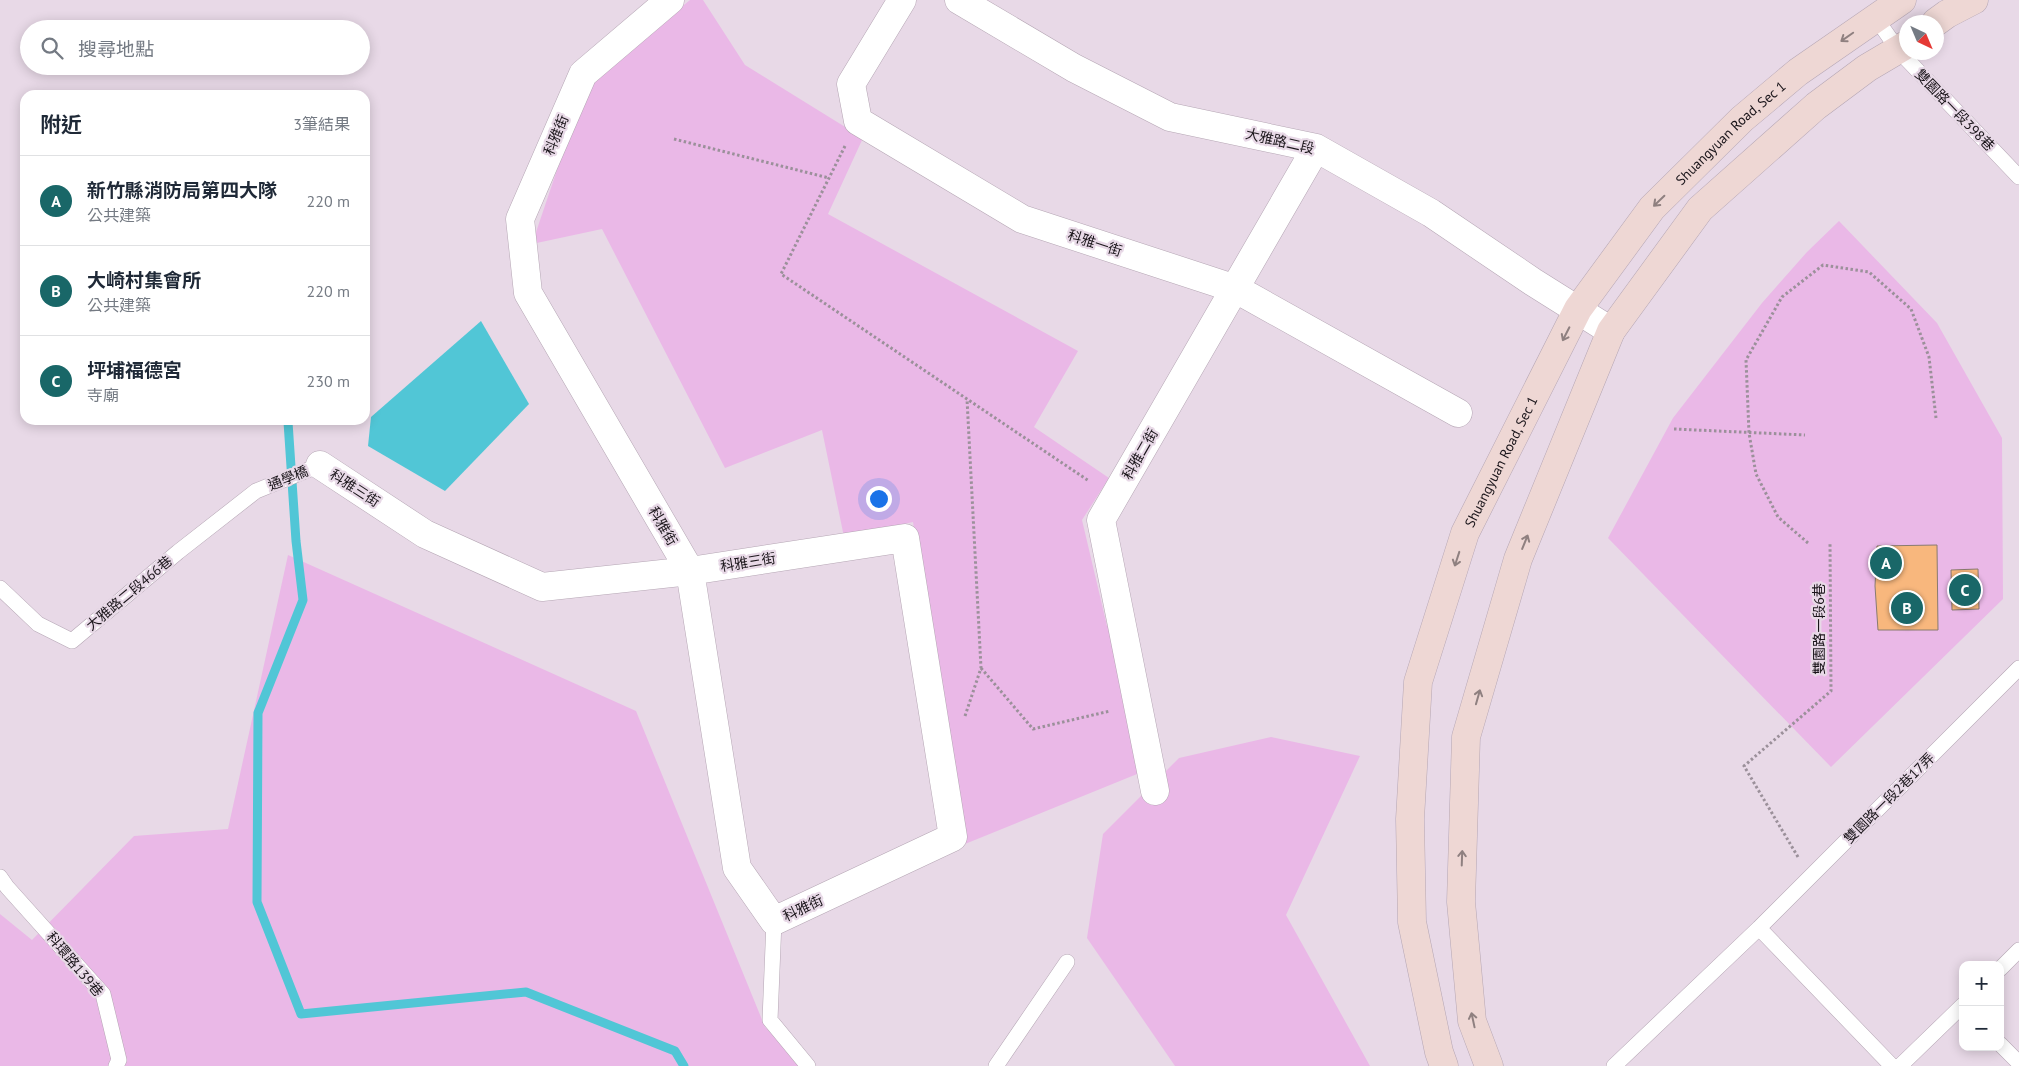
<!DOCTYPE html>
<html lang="zh-TW">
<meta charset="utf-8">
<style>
:root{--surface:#fff;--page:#f6f6f7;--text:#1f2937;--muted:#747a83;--line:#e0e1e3;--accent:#196768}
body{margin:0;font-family:"PT Sans","Noto Sans TC",sans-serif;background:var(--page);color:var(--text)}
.controls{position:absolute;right:15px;bottom:15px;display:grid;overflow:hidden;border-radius:10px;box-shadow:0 2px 12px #0003}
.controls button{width:45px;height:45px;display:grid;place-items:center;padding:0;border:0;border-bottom:1px solid var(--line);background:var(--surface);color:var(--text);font:25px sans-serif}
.compass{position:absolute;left:1899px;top:15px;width:45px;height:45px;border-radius:50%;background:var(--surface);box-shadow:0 2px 12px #0003;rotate:136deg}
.you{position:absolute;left:878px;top:498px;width:18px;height:18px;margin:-12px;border:4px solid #fff;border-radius:50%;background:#1a73e8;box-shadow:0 0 0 8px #1a73e833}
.badge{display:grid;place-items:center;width:32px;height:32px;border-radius:50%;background:var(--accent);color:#fff;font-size:16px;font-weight:700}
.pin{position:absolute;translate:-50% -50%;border:2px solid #fff;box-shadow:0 1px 5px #0006}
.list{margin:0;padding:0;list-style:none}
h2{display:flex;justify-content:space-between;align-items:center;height:65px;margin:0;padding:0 20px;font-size:21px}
h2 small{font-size:16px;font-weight:400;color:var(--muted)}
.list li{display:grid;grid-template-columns:32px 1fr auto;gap:15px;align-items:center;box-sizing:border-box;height:90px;padding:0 20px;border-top:1px solid var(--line)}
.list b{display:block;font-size:19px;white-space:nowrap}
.list p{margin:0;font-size:16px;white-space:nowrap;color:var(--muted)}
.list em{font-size:16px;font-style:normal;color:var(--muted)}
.icon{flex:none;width:28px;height:28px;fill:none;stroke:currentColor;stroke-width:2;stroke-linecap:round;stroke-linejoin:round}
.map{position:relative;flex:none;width:2019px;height:1066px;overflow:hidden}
.search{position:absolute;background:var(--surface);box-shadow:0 2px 12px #0003;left:20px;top:20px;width:350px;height:55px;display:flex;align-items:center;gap:12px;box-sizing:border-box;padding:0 18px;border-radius:28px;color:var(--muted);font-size:19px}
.panel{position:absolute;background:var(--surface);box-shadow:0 2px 12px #0003;left:20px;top:90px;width:350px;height:335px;border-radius:15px}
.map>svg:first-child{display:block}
.green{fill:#eab8e7}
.water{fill:#51c6d6}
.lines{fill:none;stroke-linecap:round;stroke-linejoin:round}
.stream{stroke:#51c6d6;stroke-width:9}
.building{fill:#f8b77d;stroke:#897b6f}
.lane-casing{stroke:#b5a6b4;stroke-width:16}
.street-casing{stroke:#b5a6b4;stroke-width:29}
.secondary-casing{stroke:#b5a6b4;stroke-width:29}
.path{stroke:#9b909a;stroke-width:3;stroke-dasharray:2.5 2.5;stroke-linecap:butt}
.lane{stroke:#fff;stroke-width:15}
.street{stroke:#fff;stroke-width:28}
.secondary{stroke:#eed7d4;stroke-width:28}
.oneway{stroke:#8f8080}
.labels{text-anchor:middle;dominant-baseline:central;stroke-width:4.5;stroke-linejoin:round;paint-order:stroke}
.street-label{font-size:14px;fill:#1a151a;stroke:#e8d9e7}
</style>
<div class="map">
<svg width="2019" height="1066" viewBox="0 0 2019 1066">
<rect width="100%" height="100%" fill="#e8d9e7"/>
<path class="green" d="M690 0H703L745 65 863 138 828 214 1078 351 1034 427 1109 478 1082 520 1107 626 1111 625 1142 772 965 844 913 522 844 537 822 430 725 468 602 229 532 244 585 87Z
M1839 221 1937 323 2002 438 2003 599 1831 767 1608 538 1673 418 1762 303 1807 252Z
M288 555 636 711 765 1027 806 1066H0V914L32 940 134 836 228 829Z
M1271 737 1360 756 1286 915 1370 1066H1175L1087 938 1103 834 1179 758Z"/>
<path class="water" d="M481 321 529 404 445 491 368 446 371 417Z"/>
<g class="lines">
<path class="stream" d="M288 422 296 541 303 600 258 713 257 902 301 1014 526 992 675 1051 684 1066"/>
</g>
<path class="building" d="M1937 545 1938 630H1878L1875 586 1877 546Z
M1978 569 1979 609 1952 610 1951 570Z"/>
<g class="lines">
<defs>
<path id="lane" d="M1875 17 1899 51 2019 177
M0 588 38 624 72 641 178 552 256 491 320 465
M0 877 7 887 103 994 119 1060 116 1066
M774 921 770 1020 808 1066
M1759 928 1892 1066
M2000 969 2019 950
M2000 1044 2019 1063
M996 1066 1067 962
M1614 1066 1759 928 2019 668
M1900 1066 1963 1005"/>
<path id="street" d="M902 0 851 84 858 121 1022 219 1236 289 1458 413
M959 0 1074 68 1170 117 1316 148 1431 213 1533 282 1611 331
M320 465 425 534 542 587 690 571 905 538 953 837 774 921 737 868 690 571 528 293 520 219 583 74 670 0
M1155 791 1101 520 1316 148"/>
<g id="secondary">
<path d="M1936 22 1947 14 1974 0"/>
<path id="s1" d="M1444 1066 1439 1052 1412 922 1410 819 1418 682 1465 533 1578 309 1652 208 1742 119 1798 72 1902 0"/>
<path d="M1489 1066 1472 1021 1461 902 1466 737 1518 559 1611 331 1700 209 1816 106 1867 68 1906 45"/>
</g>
</defs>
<use href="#lane" class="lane-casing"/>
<use href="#street" class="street-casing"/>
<use href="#secondary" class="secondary-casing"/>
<path class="path" d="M674 139 829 178
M845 146 781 274 1089 481
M1674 429 1805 435
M1808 543 1778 517 1756 474 1749 433 1746 360 1782 297 1823 265 1869 272 1911 309 1929 357 1936 418
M981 668 1033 729 1110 711
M965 716 981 668 967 399
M1798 857 1744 766 1831 691 1830 542"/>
<use href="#lane" class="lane"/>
<use href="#street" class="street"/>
<use href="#secondary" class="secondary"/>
</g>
<defs><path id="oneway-shaft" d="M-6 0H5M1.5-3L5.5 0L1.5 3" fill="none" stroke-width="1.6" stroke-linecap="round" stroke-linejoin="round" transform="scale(1.25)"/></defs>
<g class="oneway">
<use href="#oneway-shaft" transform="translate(1847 37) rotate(145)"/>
<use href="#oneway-shaft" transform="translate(1659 201) rotate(136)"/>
<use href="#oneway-shaft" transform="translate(1566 334) rotate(117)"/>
<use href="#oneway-shaft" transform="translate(1525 542) rotate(-68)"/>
<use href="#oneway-shaft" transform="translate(1457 559) rotate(108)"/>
<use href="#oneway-shaft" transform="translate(1478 697) rotate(-74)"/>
<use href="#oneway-shaft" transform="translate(1462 858) rotate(-88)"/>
<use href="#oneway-shaft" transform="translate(1473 1020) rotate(-102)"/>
</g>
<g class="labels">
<g class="street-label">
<text transform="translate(1955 110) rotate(46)">雙園路一段398巷</text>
<text stroke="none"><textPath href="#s1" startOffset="1029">Shuangyuan Road, Sec 1</textPath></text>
<text transform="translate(556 135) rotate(-67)">科雅街</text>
<text transform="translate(1280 141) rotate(13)">大雅路二段</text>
<text transform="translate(1095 243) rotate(18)">科雅一街</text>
<text transform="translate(1140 454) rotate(-60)">科雅二街</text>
<text stroke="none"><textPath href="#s1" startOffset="624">Shuangyuan Road, Sec 1</textPath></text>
<text transform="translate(288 478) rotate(-22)">通學橋</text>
<text transform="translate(355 488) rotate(33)">科雅三街</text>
<text transform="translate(663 526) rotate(60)">科雅街</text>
<text transform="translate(748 562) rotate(-9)">科雅三街</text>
<text transform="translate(129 593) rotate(-40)">大雅路二段466巷</text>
<text transform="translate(1819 629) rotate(-90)">雙園路一段6巷</text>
<text transform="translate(1889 798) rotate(-45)">雙園路一段2巷17弄</text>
<text transform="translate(803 908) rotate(-25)">科雅街</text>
<text transform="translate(75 964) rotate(50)">科環路139巷</text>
</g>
</g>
</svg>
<div class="controls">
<button>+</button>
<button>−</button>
</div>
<svg class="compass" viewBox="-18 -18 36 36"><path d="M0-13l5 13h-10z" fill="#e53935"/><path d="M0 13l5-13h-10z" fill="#747a83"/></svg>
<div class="you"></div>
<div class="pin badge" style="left:1886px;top:563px">A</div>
<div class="pin badge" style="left:1907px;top:608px">B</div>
<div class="pin badge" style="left:1965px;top:590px">C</div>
<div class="search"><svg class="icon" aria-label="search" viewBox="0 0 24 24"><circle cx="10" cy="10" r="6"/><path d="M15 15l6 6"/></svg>搜尋地點</div>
<section class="panel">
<h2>附近<small>3筆結果</small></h2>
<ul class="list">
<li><span class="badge">A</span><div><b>新竹縣消防局第四大隊</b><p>公共建築</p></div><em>220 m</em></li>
<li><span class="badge">B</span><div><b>大崎村集會所</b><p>公共建築</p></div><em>220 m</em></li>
<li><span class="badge">C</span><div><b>坪埔福德宮</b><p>寺廟</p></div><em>230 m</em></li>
</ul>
</section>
</div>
